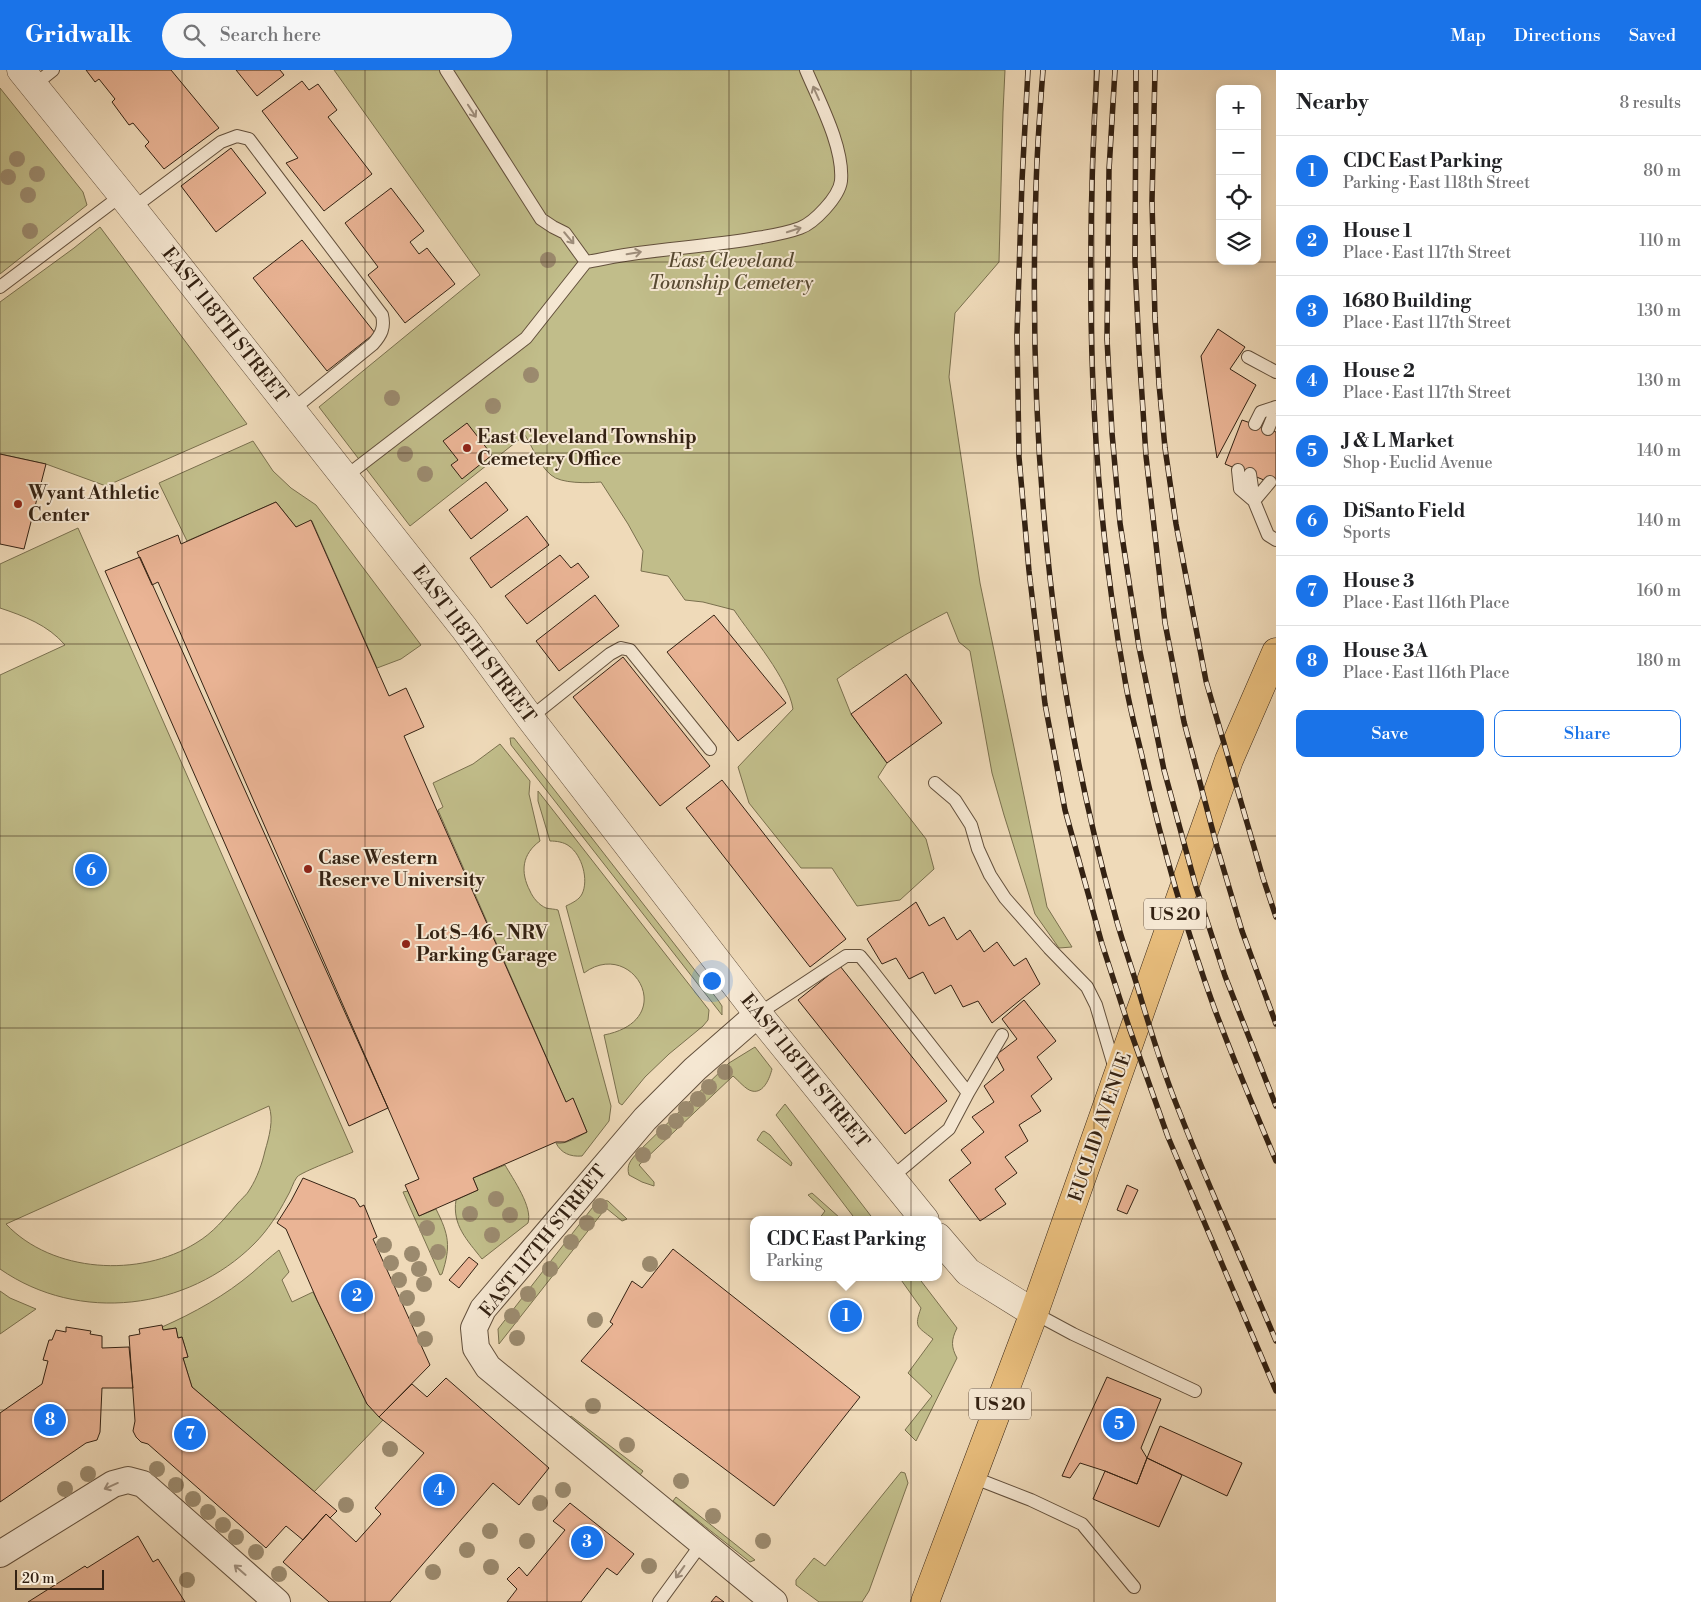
<!DOCTYPE html>
<meta charset="utf-8">
<style>
:root{--surface:#fff;--page:#f6f6f6;--text:#202124;--muted:#757577;--line:#e0e0e0;--accent:#1a73e8}
body{margin:0;font-family:"Libre Bodoni",serif;background:var(--page);color:var(--text)}
.controls{position:absolute;right:15px;top:15px;display:grid;overflow:hidden;border-radius:10px;box-shadow:0 2px 12px #0003}
.controls button{width:45px;height:45px;display:grid;place-items:center;padding:0;border:0;border-bottom:1px solid var(--line);background:var(--surface);color:var(--text);font:25px sans-serif}
.scale{position:absolute;left:15px;bottom:12px;width:89px;box-sizing:border-box;padding-left:5px;border:2px solid #342213;border-top:0;font-size:14px;line-height:18px;white-space:nowrap;color:#342213;-webkit-text-stroke:4px #f5e7d2;paint-order:stroke}
.you{position:absolute;left:711px;top:910px;width:18px;height:18px;margin:-12px;border:4px solid #fff;border-radius:50%;background:#1a73e8;box-shadow:0 0 0 8px #1a73e833}
.badge{display:grid;place-items:center;width:32px;height:32px;border-radius:50%;background:var(--accent);color:#fff;font-size:16px;font-weight:700}
.pin{position:absolute;translate:-50% -50%;border:2px solid #fff;box-shadow:0 1px 5px #0006}
.popup{position:absolute;left:750px;top:1146px;width:192px;height:65px;box-sizing:border-box;display:grid;place-content:center;border-radius:10px;background:var(--surface);filter:drop-shadow(0 1px 4px #0005);font-size:16px;white-space:nowrap;color:var(--muted)}
.popup b{font-size:19px;color:var(--text)}
.popup::after{content:'';position:absolute;left:50%;top:100%;margin-left:-10px;border:10px solid transparent;border-top-color:var(--surface)}
.list{margin:0;padding:0;list-style:none}
h2{display:flex;justify-content:space-between;align-items:center;height:65px;margin:0;padding:0 20px;font-size:21px}
h2 small{font-size:16px;font-weight:400;color:var(--muted)}
.list li{display:grid;grid-template-columns:32px 1fr auto;gap:15px;align-items:center;box-sizing:border-box;height:70px;padding:0 20px;border-top:1px solid var(--line)}
.list b{display:block;font-size:19px;white-space:nowrap}
.list p{margin:0;font-size:16px;white-space:nowrap;color:var(--muted)}
.list em{font-size:16px;font-style:normal;color:var(--muted)}
.actions{display:flex;gap:10px;padding:15px 20px}
.actions a{flex:1;padding:11px 0;border:1px solid var(--accent);border-radius:10px;text-align:center;font-size:18px;color:var(--accent)}
.actions .main{background:var(--accent);color:#fff}
.icon{flex:none;width:28px;height:28px;fill:none;stroke:currentColor;stroke-width:2;stroke-linecap:round;stroke-linejoin:round}
.map{position:relative;flex:none;width:1276px;height:1532px;overflow:hidden}
header{display:flex;align-items:center;gap:30px;box-sizing:border-box;height:70px;padding:0 25px;background:var(--accent);color:#fff}
header strong{font-size:24px}
nav{display:flex;gap:28px;margin-inline-start:auto;font-size:18px}
.search{width:350px;height:45px;background:var(--page);display:flex;align-items:center;gap:12px;box-sizing:border-box;padding:0 18px;border-radius:28px;color:var(--muted);font-size:19px}
main{display:flex}
aside{flex:1;background:var(--surface)}
.map>svg:first-child{display:block}
.green{fill:#c1bd8a;stroke:#7a704e;fill-rule:evenodd}
.building{fill:#eab495;stroke:#342213}
.lines{fill:none;stroke-linecap:round;stroke-linejoin:round}
.service-casing{stroke:#63503c;stroke-width:14}
.minor-casing{stroke:#63503c;stroke-width:28}
.tertiary-casing{stroke:#63503c;stroke-width:29}
.primary-casing{stroke:#342213;stroke-width:29}
.service{stroke:#f5e7d2;stroke-width:12}
.minor{stroke:#f5e7d2;stroke-width:26}
.tertiary{stroke:#f5e7d2;stroke-width:28}
.primary{stroke:#e8bd7c;stroke-width:28}
.rail-casing{stroke:#342213;stroke-width:5.5}
.rail{stroke:#f5e7d2;stroke-width:4;stroke-dasharray:11;stroke-linecap:butt}
.tree{fill:#9b8a6e}
.oneway{stroke:#9e8e7c}
.grid{fill:none;stroke:#342213;stroke-width:1;stroke-opacity:0.55}
.poi-dot{fill:#8f2418;stroke:#f5e7d2;stroke-width:2}
.labels{text-anchor:middle;dominant-baseline:central;stroke-width:4;stroke-linejoin:round;paint-order:stroke}
.shield{fill:#f5e7d2;stroke:#6e5d4c;stroke-width:1}
.shield-label{font-size:18px;font-weight:bold;fill:#342213}
.park-label{font-size:19px;font-style:italic;fill:#574931;stroke:#f5e7d2}
.street-label{font-size:19px;fill:#342213;stroke:#f5e7d2}
.poi-label{font-size:19px;font-weight:bold;fill:#342213;stroke:#f5e7d2;text-anchor:start}
</style>
<header>
<strong>Gridwalk</strong>
<div class="search"><svg class="icon" aria-label="search" viewBox="0 0 24 24"><circle cx="10" cy="10" r="6"/><path d="M15 15l6 6"/></svg>Search here</div>
<nav><a>Map</a><a>Directions</a><a>Saved</a></nav>
</header>
<main>
<div class="map">
<svg width="1276" height="1532" viewBox="0 0 1276 1532">
<rect width="100%" height="100%" fill="#efdab9"/>
<filter id="stains"><feTurbulence type="fractalNoise" baseFrequency=".004" numOctaves="4"/><feColorMatrix values="0 0 0 0 .2 0 0 0 0 .09 0 0 0 0 .02 0 0 0 .5 -.17"/></filter>
<radialGradient id="worn" r=".72"><stop offset=".6" stop-color="#630" stop-opacity="0"/><stop offset="1" stop-color="#630" stop-opacity=".3"/></radialGradient>
<path class="green" d="M334 0H1005L1003 42 999 192 955 243 949 307 980 513 1047 837 1072 877 1059 878 1035 844 1004 745 992 703 970 581 959 572 947 542C908 562 872 584 837 609L851 644 887 693 878 707 926 769 934 799 900 830 857 836 832 798H801L749 733 738 697 793 639C788 608 752 567 734 540L703 532 685 530 668 506 641 501 643 481 628 454 601 412C588 413 561 414 551 405 539 395 533 378 525 365L410 456 319 337 480 205Z
M0 18 83 122 87 135 0 204Z
M100 157 247 354 106 416 46 394 0 384V232L74 178Z
M253 371 273 401 291 418 316 435 421 575 401 589 377 598 312 451 296 457 276 432 187 471 159 413Z
M78 458 353 1082C344 1086 301 1102 297 1107 293 1112 291 1121 287 1127 278 1144 268 1160 254 1174 188 1240 79 1254 0 1199V605L65 575C48 555 24 546 0 538V494ZM269 1036C274 1050 269 1067 265 1081 262 1094 257 1108 250 1119 247 1125 241 1129 237 1134 225 1148 213 1163 196 1173 140 1208 52 1203 6 1154Z
M510 668H514L718 930 722 936V945L511 675Z
M500 674 530 711 529 724 540 771C522 784 520 802 530 821 533 828 539 835 546 838 550 839 555 839 558 840L611 1036 609 1051 582 1086C570 1087 561 1083 556 1073 566 1075 579 1066 587 1062L573 1029 566 1032 438 740 443 737 433 713 473 694Z
M538 721 709 940 708 950 703 956 669 984 645 1007 622 1035 619 1033 604 965C681 950 632 867 584 903L566 836C572 833 579 830 582 824 589 810 582 785 569 776 564 772 556 771 550 771L538 731Z
M755 977 772 999C770 1007 764 1024 752 1021 746 1020 738 1010 733 1006L639 1095 654 1112V1116L642 1112 629 1105C626 1095 631 1090 637 1083L729 993Z
M785 1034 874 1150H856L776 1045Z
M764 1061 770 1065 792 1093 791 1096 757 1070 762 1062Z
M505 1095C513 1109 533 1137 528 1153L482 1189C467 1170 452 1155 456 1130L478 1120 473 1108Z
M408 1121 419 1146 436 1139C449 1165 451 1176 442 1204L440 1205 403 1122Z
M812 1123 840 1148 841 1150 819 1149 825 1141 808 1125Z
M602 1130 608 1131 627 1149 622 1151 606 1138 499 1274 498 1259 596 1133Z
M279 1180 289 1202 282 1210 292 1232 313 1222 367 1334 383 1350 314 1422 192 1317 183 1288 188 1287 182 1267 178 1268 176 1258 163 1260 162 1257C194 1243 226 1225 252 1203 261 1195 270 1187 279 1180Z
M899 1207H918L957 1258C951 1270 951 1277 957 1288L916 1371 905 1360 932 1326 908 1303 933 1269C917 1256 914 1258 921 1238Z
M0 1221 10 1228 36 1239 0 1264Z
M571 1346 643 1401 640 1405 568 1350Z
M901 1402 905 1403 908 1413 869 1521 862 1532H819L796 1515V1510L814 1488 825 1496Z
M676 1427 755 1490 750 1492 673 1431Z"/>
<path class="building" d="M86 0H171L219 58 164 99 145 76 149 72 133 53 129 55 112 32 115 29 99 9 95 12Z
M236 0H280L284 5 257 26Z
M302 11 309 20 318 14 337 40 328 47 372 104 324 141 286 93 298 88 262 41Z
M231 78 266 123 216 162 181 116Z
M391 118 424 161 410 172 419 184 427 178 455 214 405 253 368 205 378 197 345 153Z
M302 170 375 263 327 301 253 208Z
M1218 259 1245 277 1230 299 1256 315 1217 388 1201 286Z
M1242 350 1276 362V415L1225 394Z
M467 353 492 385 462 409 451 395 458 390 443 371Z
M0 384 46 394 24 479 0 474Z
M486 412 508 440 471 469 449 440Z
M276 432 296 457 311 450 389 626 406 618 424 657 404 666 566 1032 573 1028 587 1062 565 1072H556L473 1108 478 1120 419 1146 405 1115 419 1109 158 512 152 515 137 482 178 465 181 474Z
M527 446 549 475 491 518 470 488Z
M560 485 571 498 578 493 589 507 527 554 505 526Z
M140 487 388 1038 349 1056 105 501Z
M595 525 619 556 559 601 536 571Z
M714 545 786 633 738 671 667 582Z
M623 587 710 696 660 736 573 627Z
M906 604 942 653 887 693 851 644Z
M722 710 846 869 810 897 686 738Z
M916 832 929 856 944 847 957 870 970 860 984 882 997 872 1014 896 1026 888 1040 914 992 953 978 931 963 937 951 915 935 924 923 902 909 909 896 888 882 894 867 869Z
M840 896 947 1031 905 1064 798 930Z
M1024 930 1056 971 1037 987 1052 1009 1031 1026 1041 1041 1019 1055 1028 1071 1005 1087 1017 1103 995 1119 1006 1134 980 1151 949 1110 971 1093 961 1080 984 1062 972 1047 994 1032 984 1016 1004 1000 996 985 1017 969 1002 949Z
M303 1108 355 1129 360 1137 364 1135 377 1167 373 1169 430 1295 379 1347 367 1334 317 1230 286 1159 277 1153 291 1131Z
M1127 1115 1138 1120 1127 1144 1117 1140Z
M673 1179 860 1327 774 1436 581 1291 613 1254 610 1252 632 1211 642 1218Z
M469 1187 478 1194 459 1218 449 1210Z
M162 1255 163 1260 176 1258 178 1268 182 1267 188 1287 183 1288 192 1317 337 1441 330 1448 326 1444 303 1470 286 1456 266 1478 148 1374 141 1372 136 1367 133 1361 135 1351 129 1266 140 1264 139 1259Z
M66 1257 91 1261 90 1264 102 1266V1278L129 1277 133 1318H102L100 1362 97 1370 86 1373 0 1432V1343L42 1314 48 1291 43 1290 49 1270H52L56 1260 66 1262Z
M1107 1307 1161 1329 1141 1378 1147 1388 1137 1414 1105 1401 1080 1393 1070 1408 1062 1406Z
M446 1308 549 1398 519 1435 493 1413 390 1532H329L283 1492 326 1444 356 1472 381 1444 375 1438 424 1383 379 1347 412 1314 427 1327Z
M1160 1356 1242 1393 1227 1426 1147 1388Z
M1147 1388 1182 1405 1159 1457 1093 1429 1105 1401 1137 1414Z
M570 1433 634 1484 617 1505 607 1498 581 1532H507L517 1519 507 1509 519 1497 527 1506 565 1460 553 1451Z
M138 1466 153 1492 158 1489 185 1532H28L85 1496 87 1498Z
M716 1526 724 1532H711Z"/>
<g class="lines">
<defs>
<path id="service" d="M446 0 541 149 553 157 565 163 586 192
M33 16 53 0
M133 138 221 72 237 66 249 69 382 245C385 258 381 265 373 274L292 340
M0 217 122 125
M1248 287 1276 302
M1255 354 1261 342 1276 337
M1268 359 1276 340
M1238 400 1240 419 1254 431 1270 412
M1250 404 1254 431 1268 465 1276 470
M345 407 526 268 586 192C603 189 621 185 638 183 676 178 714 175 751 169 768 166 784 164 800 158 814 153 839 127 841 111 844 77 819 31 806 0
M530 648 610 584 621 578 630 580 710 679
M935 713 955 730 971 755 978 779 990 805 1005 828 1049 878 1087 917 1096 935 1115 999
M758 944 846 886H860L870 898 968 1023 949 1059 891 1108
M968 1023 1002 965
M1034 1243 1073 1264 1195 1321
M972 1407 1031 1430 1082 1454 1134 1517
M659 1532 702 1473"/>
<path id="minor" d="M758 944 695 999 645 1049 483 1239 474 1258 476 1278 488 1297 774 1532
M0 1484 113 1414 128 1410 143 1414 277 1532"/>
<path id="tertiary" d="M21 0 122 125 464 558 530 648 758 944 925 1150
M938 1167 968 1202 1034 1243"/>
<path id="primary" d="M925 1532 1034 1243 1229 690 1276 582"/>
</defs>
<use href="#service" class="service-casing"/>
<use href="#minor" class="minor-casing"/>
<use href="#tertiary" class="tertiary-casing"/>
<use href="#primary" class="primary-casing"/>
<use href="#service" class="service"/>
<use href="#minor" class="minor"/>
<use href="#tertiary" class="tertiary"/>
<use href="#primary" class="primary"/>
<defs>
<path id="rail" d="M1028 0 1022 111 1017 264 1019 387 1029 501 1045 634 1065 740 1102 874 1129 957 1168 1067 1276 1321
M1043 0C1040 39 1037 79 1036 118 1028 361 1048 606 1114 841 1121 868 1131 895 1139 922 1151 962 1163 1002 1179 1041 1209 1118 1244 1194 1276 1271
M1097 0C1085 203 1088 409 1125 610 1129 635 1136 661 1142 686 1161 772 1185 857 1215 940 1234 991 1255 1041 1276 1091
M1115 0 1109 100 1107 269 1112 363 1120 453 1139 577 1164 700 1196 817 1225 906 1276 1036
M1136 0 1135 192 1139 280 1146 386 1165 553 1184 652 1217 777 1242 861 1276 954
M1155 0 1152 131 1155 248 1159 314 1165 378 1176 454 1206 611 1263 808 1276 847"/>
</defs>
<use href="#rail" class="rail-casing"/>
<use href="#rail" class="rail"/>
</g>
<g class="tree">
<circle cx="17" cy="89" r="8"/>
<circle cx="37" cy="104" r="8"/>
<circle cx="8" cy="107" r="8"/>
<circle cx="28" cy="125" r="8"/>
<circle cx="30" cy="161" r="8"/>
<circle cx="548" cy="190" r="8"/>
<circle cx="531" cy="305" r="8"/>
<circle cx="392" cy="328" r="8"/>
<circle cx="493" cy="336" r="8"/>
<circle cx="405" cy="384" r="8"/>
<circle cx="425" cy="404" r="8"/>
<circle cx="725" cy="1002" r="8"/>
<circle cx="709" cy="1017" r="8"/>
<circle cx="698" cy="1029" r="8"/>
<circle cx="686" cy="1039" r="8"/>
<circle cx="676" cy="1051" r="8"/>
<circle cx="664" cy="1062" r="8"/>
<circle cx="643" cy="1085" r="8"/>
<circle cx="496" cy="1129" r="8"/>
<circle cx="600" cy="1136" r="8"/>
<circle cx="470" cy="1144" r="8"/>
<circle cx="510" cy="1145" r="8"/>
<circle cx="587" cy="1153" r="8"/>
<circle cx="427" cy="1158" r="8"/>
<circle cx="492" cy="1165" r="8"/>
<circle cx="571" cy="1172" r="8"/>
<circle cx="384" cy="1175" r="8"/>
<circle cx="438" cy="1182" r="8"/>
<circle cx="412" cy="1184" r="8"/>
<circle cx="391" cy="1193" r="8"/>
<circle cx="650" cy="1194" r="8"/>
<circle cx="419" cy="1199" r="8"/>
<circle cx="550" cy="1199" r="8"/>
<circle cx="399" cy="1210" r="8"/>
<circle cx="424" cy="1214" r="8"/>
<circle cx="528" cy="1224" r="8"/>
<circle cx="407" cy="1228" r="8"/>
<circle cx="512" cy="1246" r="8"/>
<circle cx="417" cy="1249" r="8"/>
<circle cx="595" cy="1250" r="8"/>
<circle cx="517" cy="1268" r="8"/>
<circle cx="425" cy="1269" r="8"/>
<circle cx="593" cy="1336" r="8"/>
<circle cx="627" cy="1375" r="8"/>
<circle cx="390" cy="1379" r="8"/>
<circle cx="157" cy="1399" r="8"/>
<circle cx="88" cy="1404" r="8"/>
<circle cx="681" cy="1411" r="8"/>
<circle cx="176" cy="1415" r="8"/>
<circle cx="65" cy="1419" r="8"/>
<circle cx="563" cy="1420" r="8"/>
<circle cx="193" cy="1429" r="8"/>
<circle cx="540" cy="1433" r="8"/>
<circle cx="346" cy="1435" r="8"/>
<circle cx="208" cy="1442" r="8"/>
<circle cx="713" cy="1446" r="8"/>
<circle cx="223" cy="1455" r="8"/>
<circle cx="490" cy="1461" r="8"/>
<circle cx="236" cy="1467" r="8"/>
<circle cx="527" cy="1471" r="8"/>
<circle cx="763" cy="1471" r="8"/>
<circle cx="467" cy="1480" r="8"/>
<circle cx="256" cy="1482" r="8"/>
<circle cx="649" cy="1496" r="8"/>
<circle cx="491" cy="1497" r="8"/>
<circle cx="433" cy="1502" r="8"/>
<circle cx="279" cy="1504" r="8"/>
<circle cx="187" cy="1510" r="8"/>
</g>
<defs><path id="oneway-shaft" d="M-6 0H5M1.5-3L5.5 0L1.5 3" fill="none" stroke-width="1.6" stroke-linecap="round" stroke-linejoin="round" transform="scale(1.25)"/></defs>
<g class="oneway">
<use href="#oneway-shaft" transform="translate(816 23) rotate(-114)"/>
<use href="#oneway-shaft" transform="translate(472 41) rotate(57)"/>
<use href="#oneway-shaft" transform="translate(794 160) rotate(-18)"/>
<use href="#oneway-shaft" transform="translate(569 168) rotate(50)"/>
<use href="#oneway-shaft" transform="translate(634 183) rotate(-9)"/>
<use href="#oneway-shaft" transform="translate(111 1416) rotate(156)"/>
<use href="#oneway-shaft" transform="translate(240 1500) rotate(-139)"/>
<use href="#oneway-shaft" transform="translate(680 1502) rotate(126)"/>
</g>
<path class="grid" d="M182 0V1532M365 0V1532M547 0V1532M729 0V1532M911 0V1532M1094 0V1532M0 192H1276M0 383H1276M0 574H1276M0 766H1276M0 958H1276M0 1149H1276M0 1340H1276"/>
<g class="poi-dot">
<circle cx="467" cy="378" r="5"/>
<circle cx="18" cy="434" r="5"/>
<circle cx="308" cy="799" r="5"/>
<circle cx="406" cy="874" r="5"/>
</g>
<g class="labels">
<g class="shield">
<rect x="1144" y="828.5" width="62" height="31" rx="4"/>
<rect x="969" y="1318.5" width="62" height="31" rx="4"/>
</g>
<g class="shield-label">
<text x="1175" y="844">US 20</text>
<text x="1000" y="1334">US 20</text>
</g>
<g class="park-label">
<text x="731" y="191">East Cleveland<tspan x="731" dy="22">Township Cemetery</tspan></text>
</g>
<g class="street-label">
<text transform="translate(225 255) rotate(52)">EAST 118TH STREET</text>
<text transform="translate(474 574) rotate(53)">EAST 118TH STREET</text>
<text transform="translate(805 1001) rotate(51)">EAST 118TH STREET</text>
<text transform="translate(1100 1057) rotate(-71)">EUCLID AVENUE</text>
<text transform="translate(543 1171) rotate(-51)">EAST 117TH STREET</text>
</g>
<g class="poi-label">
<text x="477" y="367">East Cleveland Township<tspan x="477" dy="22">Cemetery Office</tspan></text>
<text x="28" y="423">Wyant Athletic<tspan x="28" dy="22">Center</tspan></text>
<text x="318" y="788">Case Western<tspan x="318" dy="22">Reserve University</tspan></text>
<text x="416" y="863">Lot S-46 - NRV<tspan x="416" dy="22">Parking Garage</tspan></text>
</g>
</g>
<rect width="100%" height="100%" filter="url(#stains)"/>
<rect width="100%" height="100%" fill="url(#worn)"/>
</svg>
<div class="controls">
<button>+</button>
<button>−</button>
<button><svg class="icon" aria-label="locate" viewBox="0 0 24 24"><circle cx="12" cy="12" r="6"/><path d="M12 2v4M12 18v4M2 12h4M18 12h4"/></svg></button>
<button><svg class="icon" aria-label="layers" viewBox="0 0 24 24"><path d="M12 4l9 5-9 5-9-5zM3 14l9 5 9-5"/></svg></button>
</div>
<div class="scale">20 m</div>
<div class="you"></div>
<div class="pin badge" style="left:846px;top:1246px">1</div>
<div class="popup"><b>CDC East Parking</b>Parking</div>
<div class="pin badge" style="left:357px;top:1226px">2</div>
<div class="pin badge" style="left:587px;top:1472px">3</div>
<div class="pin badge" style="left:439px;top:1420px">4</div>
<div class="pin badge" style="left:1119px;top:1354px">5</div>
<div class="pin badge" style="left:91px;top:800px">6</div>
<div class="pin badge" style="left:190px;top:1364px">7</div>
<div class="pin badge" style="left:50px;top:1350px">8</div>
</div>
<aside>
<h2>Nearby<small>8 results</small></h2>
<ul class="list">
<li><span class="badge">1</span><div><b>CDC East Parking</b><p>Parking · East 118th Street</p></div><em>80 m</em></li>
<li><span class="badge">2</span><div><b>House 1</b><p>Place · East 117th Street</p></div><em>110 m</em></li>
<li><span class="badge">3</span><div><b>1680 Building</b><p>Place · East 117th Street</p></div><em>130 m</em></li>
<li><span class="badge">4</span><div><b>House 2</b><p>Place · East 117th Street</p></div><em>130 m</em></li>
<li><span class="badge">5</span><div><b>J &amp; L Market</b><p>Shop · Euclid Avenue</p></div><em>140 m</em></li>
<li><span class="badge">6</span><div><b>DiSanto Field</b><p>Sports</p></div><em>140 m</em></li>
<li><span class="badge">7</span><div><b>House 3</b><p>Place · East 116th Place</p></div><em>160 m</em></li>
<li><span class="badge">8</span><div><b>House 3A</b><p>Place · East 116th Place</p></div><em>180 m</em></li>
</ul>
<div class="actions"><a class="main">Save</a><a>Share</a></div>
</aside>
</main>
